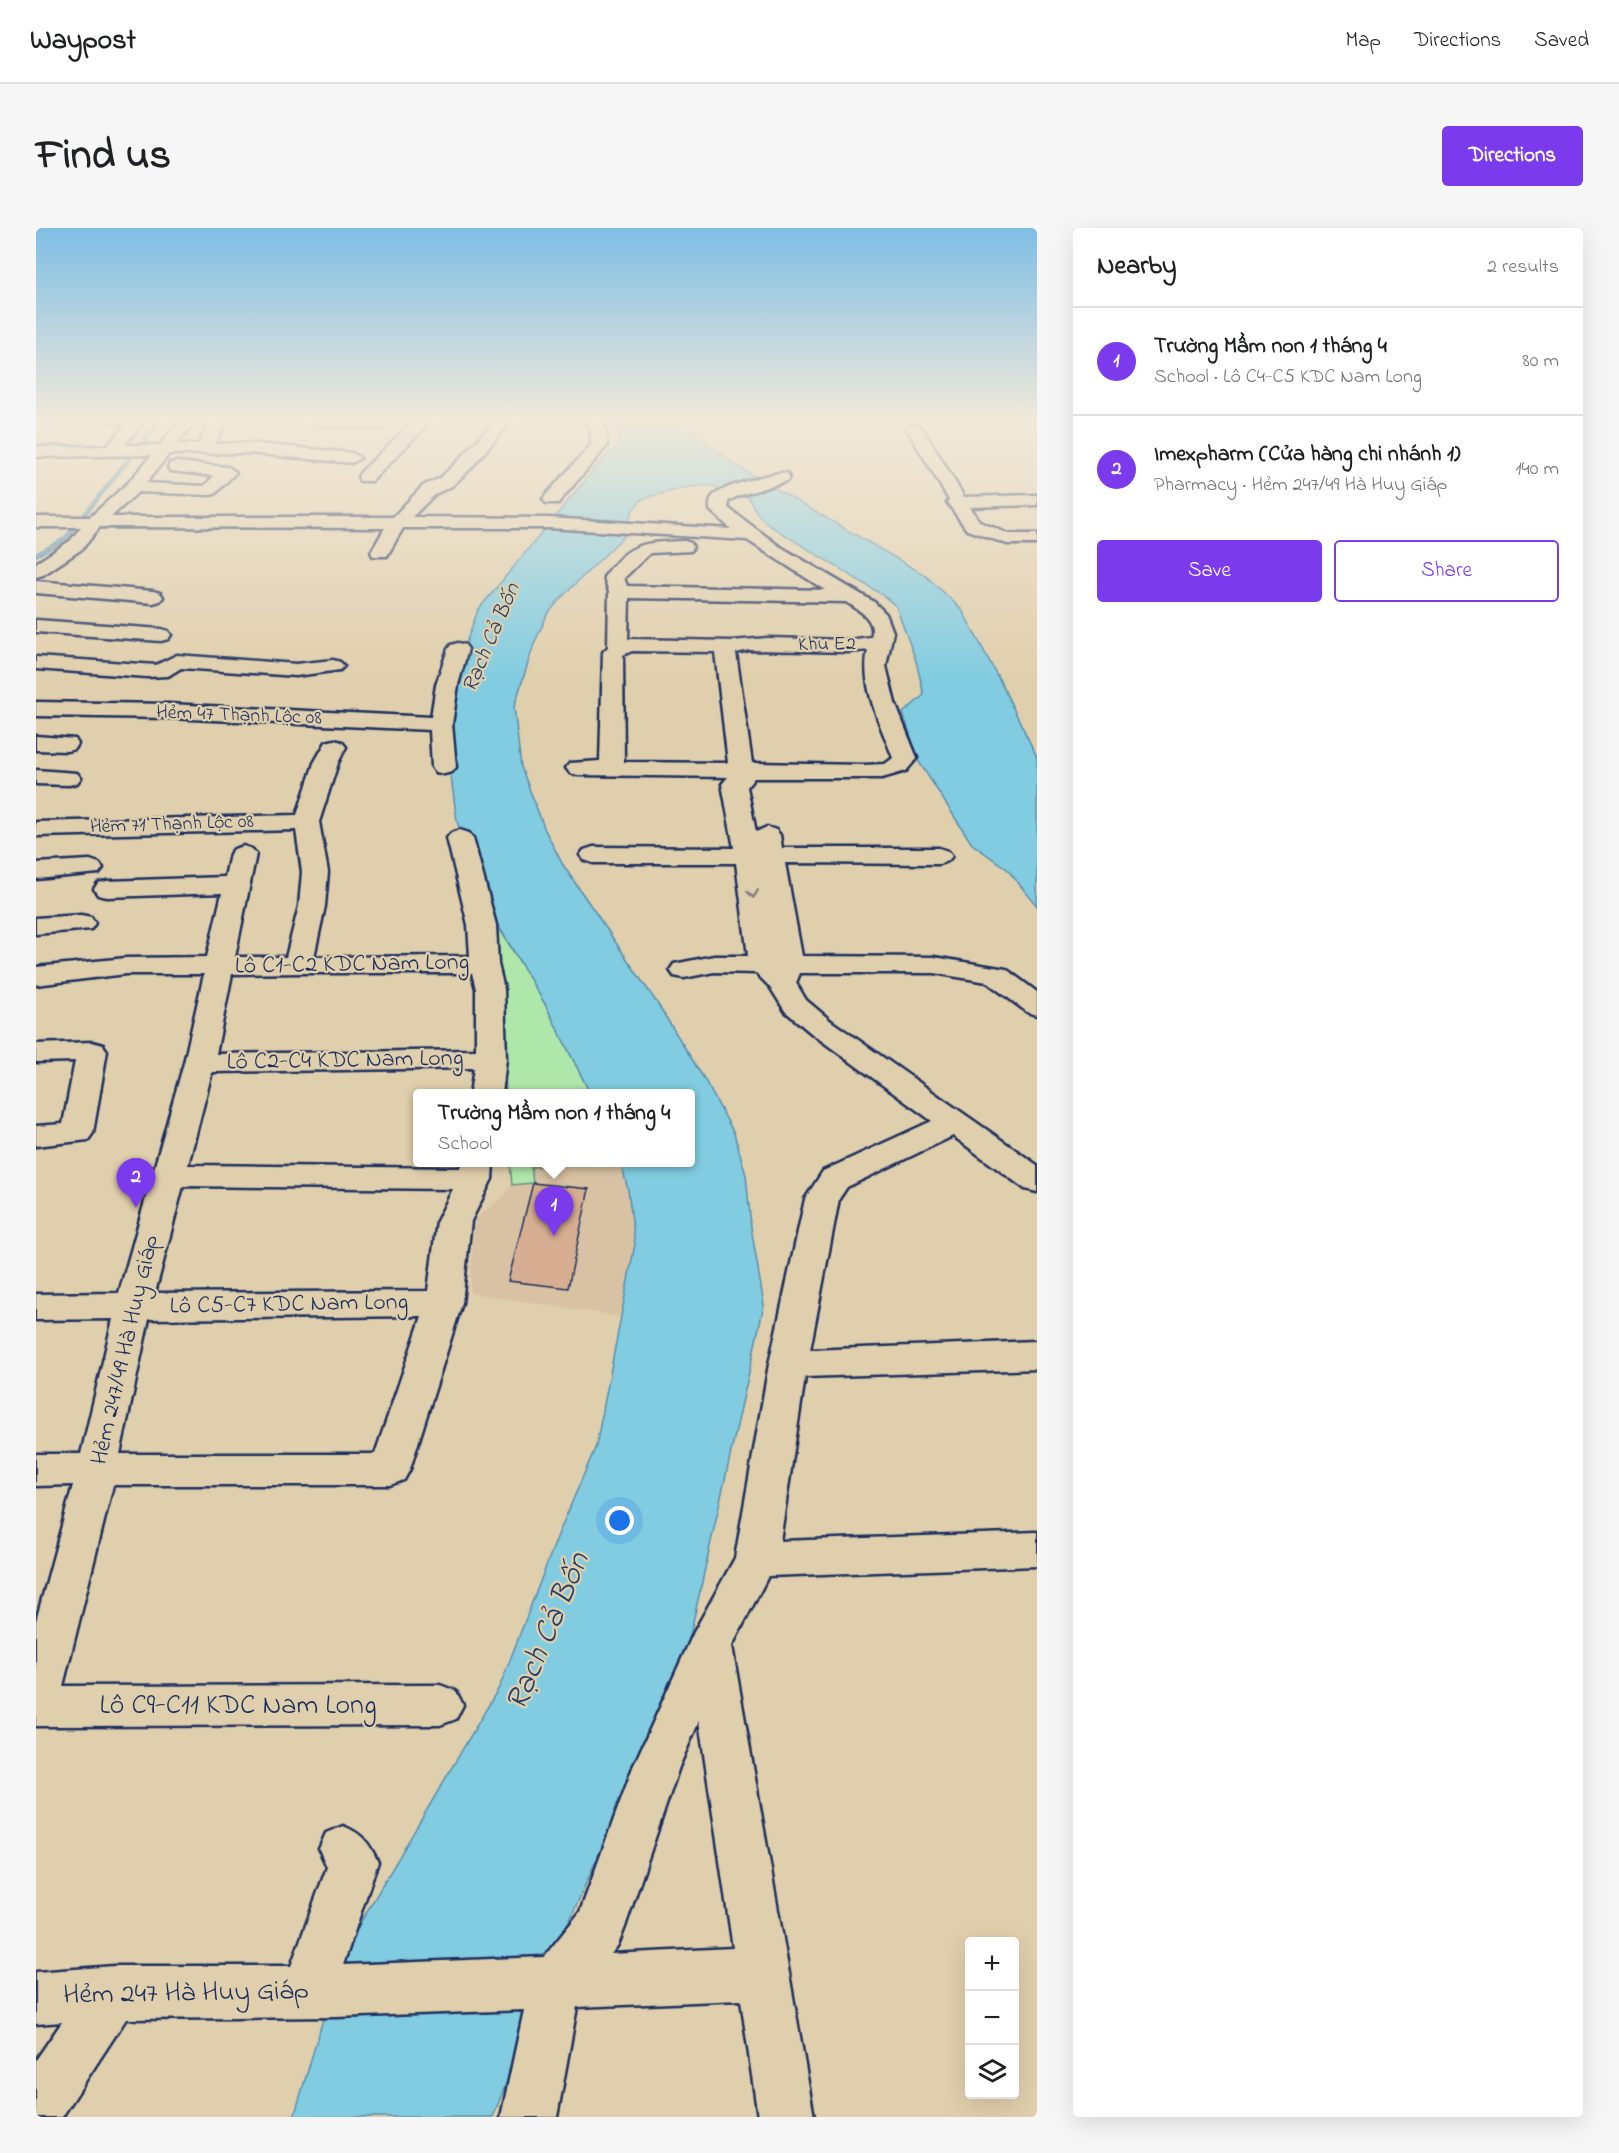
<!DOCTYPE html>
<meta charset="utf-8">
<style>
:root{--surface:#fff;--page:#f6f6f6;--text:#202124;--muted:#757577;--line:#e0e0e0;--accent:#7c3aed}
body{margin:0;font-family:"Indie Flower",sans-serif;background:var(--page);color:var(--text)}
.controls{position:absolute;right:18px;bottom:18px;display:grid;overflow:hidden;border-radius:6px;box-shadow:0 6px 24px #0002}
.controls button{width:54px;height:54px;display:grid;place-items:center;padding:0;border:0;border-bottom:2px solid var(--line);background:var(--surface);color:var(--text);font:30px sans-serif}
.you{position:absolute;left:584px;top:1293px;width:21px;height:21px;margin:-15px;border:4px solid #fff;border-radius:50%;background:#1a73e8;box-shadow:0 0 0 9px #1a73e833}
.badge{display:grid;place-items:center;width:39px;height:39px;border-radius:50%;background:var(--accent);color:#fff;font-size:20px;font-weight:700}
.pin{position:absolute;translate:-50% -50px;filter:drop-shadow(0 2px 3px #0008)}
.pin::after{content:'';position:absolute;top:32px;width:21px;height:18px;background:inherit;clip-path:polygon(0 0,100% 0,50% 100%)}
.popup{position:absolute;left:377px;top:861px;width:282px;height:78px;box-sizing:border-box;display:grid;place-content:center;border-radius:6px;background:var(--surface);filter:drop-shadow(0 2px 4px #0005);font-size:20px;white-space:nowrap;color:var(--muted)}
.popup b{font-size:22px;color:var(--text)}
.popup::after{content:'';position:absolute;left:50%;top:100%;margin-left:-12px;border:12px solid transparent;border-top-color:var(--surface)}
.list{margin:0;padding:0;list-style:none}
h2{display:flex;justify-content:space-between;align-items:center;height:78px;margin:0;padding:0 24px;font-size:26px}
h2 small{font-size:20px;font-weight:400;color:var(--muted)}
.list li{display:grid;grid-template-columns:39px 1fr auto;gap:18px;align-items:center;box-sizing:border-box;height:108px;padding:0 24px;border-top:2px solid var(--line)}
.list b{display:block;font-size:22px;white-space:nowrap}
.list p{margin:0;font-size:20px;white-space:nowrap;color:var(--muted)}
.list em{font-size:20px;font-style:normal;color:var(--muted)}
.actions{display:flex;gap:12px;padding:18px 24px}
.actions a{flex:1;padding:14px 0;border:2px solid var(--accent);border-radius:6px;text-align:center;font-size:21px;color:var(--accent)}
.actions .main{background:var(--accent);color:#fff}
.icon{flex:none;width:33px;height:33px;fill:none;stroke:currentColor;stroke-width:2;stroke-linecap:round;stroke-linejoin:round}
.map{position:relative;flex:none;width:1001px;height:1889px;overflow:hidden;border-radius:6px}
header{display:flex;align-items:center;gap:36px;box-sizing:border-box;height:84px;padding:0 30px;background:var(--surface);border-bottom:2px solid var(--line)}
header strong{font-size:28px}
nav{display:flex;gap:33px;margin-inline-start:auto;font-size:21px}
.intro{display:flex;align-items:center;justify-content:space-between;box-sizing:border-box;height:144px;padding:0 36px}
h1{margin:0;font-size:42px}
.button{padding:15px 27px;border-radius:6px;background:var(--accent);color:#fff;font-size:21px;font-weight:700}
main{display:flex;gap:36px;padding:0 36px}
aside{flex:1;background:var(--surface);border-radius:6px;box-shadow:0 6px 24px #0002}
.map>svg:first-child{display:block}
.built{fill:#d9c2a3}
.green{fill:#afe7aa;stroke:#658b84;stroke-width:1.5}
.water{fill:#81cce1;stroke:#588dad;stroke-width:1.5}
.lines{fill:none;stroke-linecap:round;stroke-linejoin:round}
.stream{stroke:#588dad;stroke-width:4.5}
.building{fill:#d7ae91;stroke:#1b2f5e;stroke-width:1.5}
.minor-casing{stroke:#1b2f5e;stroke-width:5}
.minor{fill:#e0cfac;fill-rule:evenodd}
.oneway{stroke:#7e7f85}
.labels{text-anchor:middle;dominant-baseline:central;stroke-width:4.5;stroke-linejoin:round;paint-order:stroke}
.far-street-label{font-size:20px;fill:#1b2f5e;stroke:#e0cfac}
.far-water-label{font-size:22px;font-style:italic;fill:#253f6b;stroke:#e0cfac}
.street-label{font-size:24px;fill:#1b2f5e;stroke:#e0cfac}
.near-street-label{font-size:28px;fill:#1b2f5e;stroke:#e0cfac}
.near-water-label{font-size:32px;font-style:italic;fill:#253f6b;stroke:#e0cfac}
</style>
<header>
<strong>Waypost</strong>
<nav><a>Map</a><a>Directions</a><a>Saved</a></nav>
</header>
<div class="intro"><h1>Find us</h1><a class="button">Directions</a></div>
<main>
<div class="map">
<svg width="1001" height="1889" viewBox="0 0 1001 1889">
<rect width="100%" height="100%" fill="#e0cfac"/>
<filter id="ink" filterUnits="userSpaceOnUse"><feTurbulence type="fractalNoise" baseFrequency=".0167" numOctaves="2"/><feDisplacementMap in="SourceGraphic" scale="12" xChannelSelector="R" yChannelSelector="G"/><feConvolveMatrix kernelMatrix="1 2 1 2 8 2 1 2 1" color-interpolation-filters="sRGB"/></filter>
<g filter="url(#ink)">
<path class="built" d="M510 934 585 935 592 962 599 1016 586 1089 434 1065 437 1000 441 989 465 971 476 957H492L495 938H509Z"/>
<path class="green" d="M453 683 509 776 554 865H470L464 753Z
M474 935V934L510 935 509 938 495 939 497 955 476 957Z"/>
<path class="water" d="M576 191H639L702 239 889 347 926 382 964 453 1001 529V678L971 641 936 616 883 534 867 485 888 467 880 433 860 378 845 366 731 296 721 285 712 269 676 258H662L648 260 606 271 596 283 588 308 524 371 511 387 498 416 478 479 485 539 509 602 527 637 623 778 667 849 698 905 710 947 715 999 728 1077 649 1430 526 1710 457 1889H258L307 1724 464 1458 522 1307 560 1218 599 1016 592 962 585 935 654 934V866L554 865 509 776 446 670 421 593 408 497 414 459 442 382 560 239 584 215 583 205Z"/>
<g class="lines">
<path class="stream" d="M0 327 29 311 125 191"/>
</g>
<path class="building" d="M497 955 553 961 532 1060 472 1053Z"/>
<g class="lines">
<defs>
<path id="minor" d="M71 191H105L107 194 89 217H124L145 191H161L141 216H163L176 191H192L179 216 211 215 316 225 324 230 316 235 211 225 133 226 110 255 168 258 178 248 134 243 132 239 134 235 140 234 192 239 200 244 179 266 173 267 102 264 75 289H357L387 258 404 250 421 234 461 191H477L433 242 416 258 399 266 376 289 512 290 695 301 674 282C674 277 673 272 677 268 685 259 740 243 751 245L753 249 751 253 702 268 692 273V280L743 318 838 374 850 386 857 404 850 438 859 475 881 530 870 543 846 550H718L711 559 720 604 731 599 740 602 744 607 746 620H903L912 623 916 628 912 633 903 636 749 635 766 728 898 729 970 741 1001 764V787L991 784 951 754 898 745H764L760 755 770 772 795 793 1001 937V964L989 961 917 908 811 959 803 971 774 1122 1001 1113V1141L769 1149 744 1313 1001 1304V1338L732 1348 696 1418 778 1889H722L705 1772 541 1779 521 1889H465L488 1782 300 1789 90 1791 26 1889H0V1832L26 1794 0 1796V1744L78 1738H255L291 1639 283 1621 290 1605 307 1598C327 1606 333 1615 342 1634L307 1737 508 1729 544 1684 597 1539 658 1404 699 1330 733 1136 769 971 787 943 896 893 775 805 749 783 734 759 720 745 678 744 648 750 638 748 634 742 638 736 678 728H712L700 635H557L548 632 544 627 548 622 557 619 698 620 686 556 692 549 542 547 534 545 530 540 534 535 564 533 567 424 572 419 573 364 568 349C594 313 608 315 648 313L655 315 657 319 655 323 614 325 588 350 591 358 789 362 711 312 512 300H367L351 328H337L335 324 349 300 64 299 46 321 7 347 0 349V335L34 313 45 299H0V289H54L92 255 116 227 0 229V219L71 218 90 197 74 194ZM593 370 810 374C822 381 841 392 835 409L813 412 732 410 696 413 592 411ZM713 422 813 424 832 422C824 458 845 497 857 530L849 536 828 537 716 535 700 425ZM596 423 679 424 692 535 588 534 587 427ZM663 1493 697 1720 575 1726 582 1717 589 1699 643 1539Z
M275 191H343L351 196 343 201 282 197 277 195Z
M380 191H397L336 253H324L322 249 324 245Z
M547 191H563C571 200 571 206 571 218L522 275H510L507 271 510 267 555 217V201Z
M879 196 887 201 928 269 1001 267V277L934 279 944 294 973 306H1001V316H971L931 302 911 274 913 272 871 201Z
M0 353 117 363 124 365 127 369 124 373 117 375 0 365Z
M0 392 125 401 132 403 135 407 132 411 125 413 0 404Z
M422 415 429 417 432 421 422 457 416 496 420 539 416 544 408 546 400 544 396 539 394 502 132 490 0 488V474L132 476 395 489 400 457 412 421 415 417Z
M141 427 260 436 297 432 304 434 308 438 304 442 260 448 145 440 132 448 111 449 0 441V429L120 437Z
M0 508 39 511 42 516 39 521 31 523 0 522Z
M298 512 306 514 310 519 302 535 283 594 292 644 289 678 278 729 434 728 432 697 411 610 415 605 424 602 433 605 437 610 460 697 462 736 468 761 470 831 466 866H434L438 840 176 844 152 937 424 940 425 934H457L456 951 435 993 426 1075 374 1241 368 1252 354 1257H77L27 1458 404 1457 420 1463 427 1477 420 1491 404 1497 0 1498V1393L37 1257 0 1258V1226H45L77 1091 0 1092V1066L83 1065 148 835 168 746H90L0 757V739L90 730 171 729 186 665 71 669 62 667 58 661 62 655 71 653 189 649 194 626 198 621 207 618 216 621 220 626 199 729H250L263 678 266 644 260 602 0 608V594L261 587 278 535 290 514ZM266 745H436L440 761V822L180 826 196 746ZM147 958 417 961 401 993 392 1063 119 1065ZM386 1088 339 1226H84L113 1091Z
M0 542 41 545 45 550 41 555 33 557 0 556Z
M54 632 63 635 67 640 63 645 0 651V635Z
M45 687 55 689 59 695 55 701 0 706V690Z
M56 814 67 817 71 823 57 905 52 912 0 918V898L27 896 39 833 0 834V816Z"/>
</defs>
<use href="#minor" class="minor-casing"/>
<use href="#minor" class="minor"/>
</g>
<defs><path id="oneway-chevron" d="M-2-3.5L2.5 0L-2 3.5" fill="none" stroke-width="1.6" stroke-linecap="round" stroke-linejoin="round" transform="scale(1.5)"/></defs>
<use class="oneway" href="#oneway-chevron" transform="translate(717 666) rotate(82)"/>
</g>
<linearGradient id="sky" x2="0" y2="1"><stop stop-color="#7fbee5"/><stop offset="0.42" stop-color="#f1e9da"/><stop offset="1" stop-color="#f1e9da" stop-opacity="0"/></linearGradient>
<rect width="1001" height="455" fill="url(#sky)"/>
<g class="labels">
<g class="far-street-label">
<text transform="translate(791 417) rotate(-1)">Khu E2</text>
<text transform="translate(203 488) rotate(2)">Hẻm 47 Thạnh Lộc 08</text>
<text transform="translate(136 597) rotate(-2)">Hẻm 71 Thạnh Lộc 08</text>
</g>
<g class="far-water-label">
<text transform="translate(456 410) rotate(-67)">Rạch Cả Bốn</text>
</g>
<g class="street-label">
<text transform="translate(316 737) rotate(-1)">Lô C1-C2 KDC Nam Long</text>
<text transform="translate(309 833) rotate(-1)">Lô C2-C4 KDC Nam Long</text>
<text transform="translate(253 1077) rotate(-1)">Lô C5-C7 KDC Nam Long</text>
<text transform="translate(90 1122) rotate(-77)">Hẻm 247/49 Hà Huy Giáp</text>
</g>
<g class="near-street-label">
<text x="202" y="1478">Lô C9-C11 KDC Nam Long</text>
<text transform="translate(150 1766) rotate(-1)">Hẻm 247 Hà Huy Giáp</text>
</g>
<g class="near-water-label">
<text transform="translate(513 1404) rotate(-67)">Rạch Cả Bốn</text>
</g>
</g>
</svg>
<div class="controls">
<button>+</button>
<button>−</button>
<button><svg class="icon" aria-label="layers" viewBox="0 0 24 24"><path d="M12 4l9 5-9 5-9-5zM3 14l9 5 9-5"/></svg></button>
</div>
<div class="you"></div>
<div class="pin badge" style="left:518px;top:1008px">1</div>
<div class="popup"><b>Trường Mầm non 1 tháng 4</b>School</div>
<div class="pin badge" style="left:100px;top:980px">2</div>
</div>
<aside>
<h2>Nearby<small>2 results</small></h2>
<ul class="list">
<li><span class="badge">1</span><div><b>Trường Mầm non 1 tháng 4</b><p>School · Lô C4-C5 KDC Nam Long</p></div><em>80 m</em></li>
<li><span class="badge">2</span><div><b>Imexpharm (Cửa hàng chi nhánh 1)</b><p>Pharmacy · Hẻm 247/49 Hà Huy Giáp</p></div><em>140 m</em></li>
</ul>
<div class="actions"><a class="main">Save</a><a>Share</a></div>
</aside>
</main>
